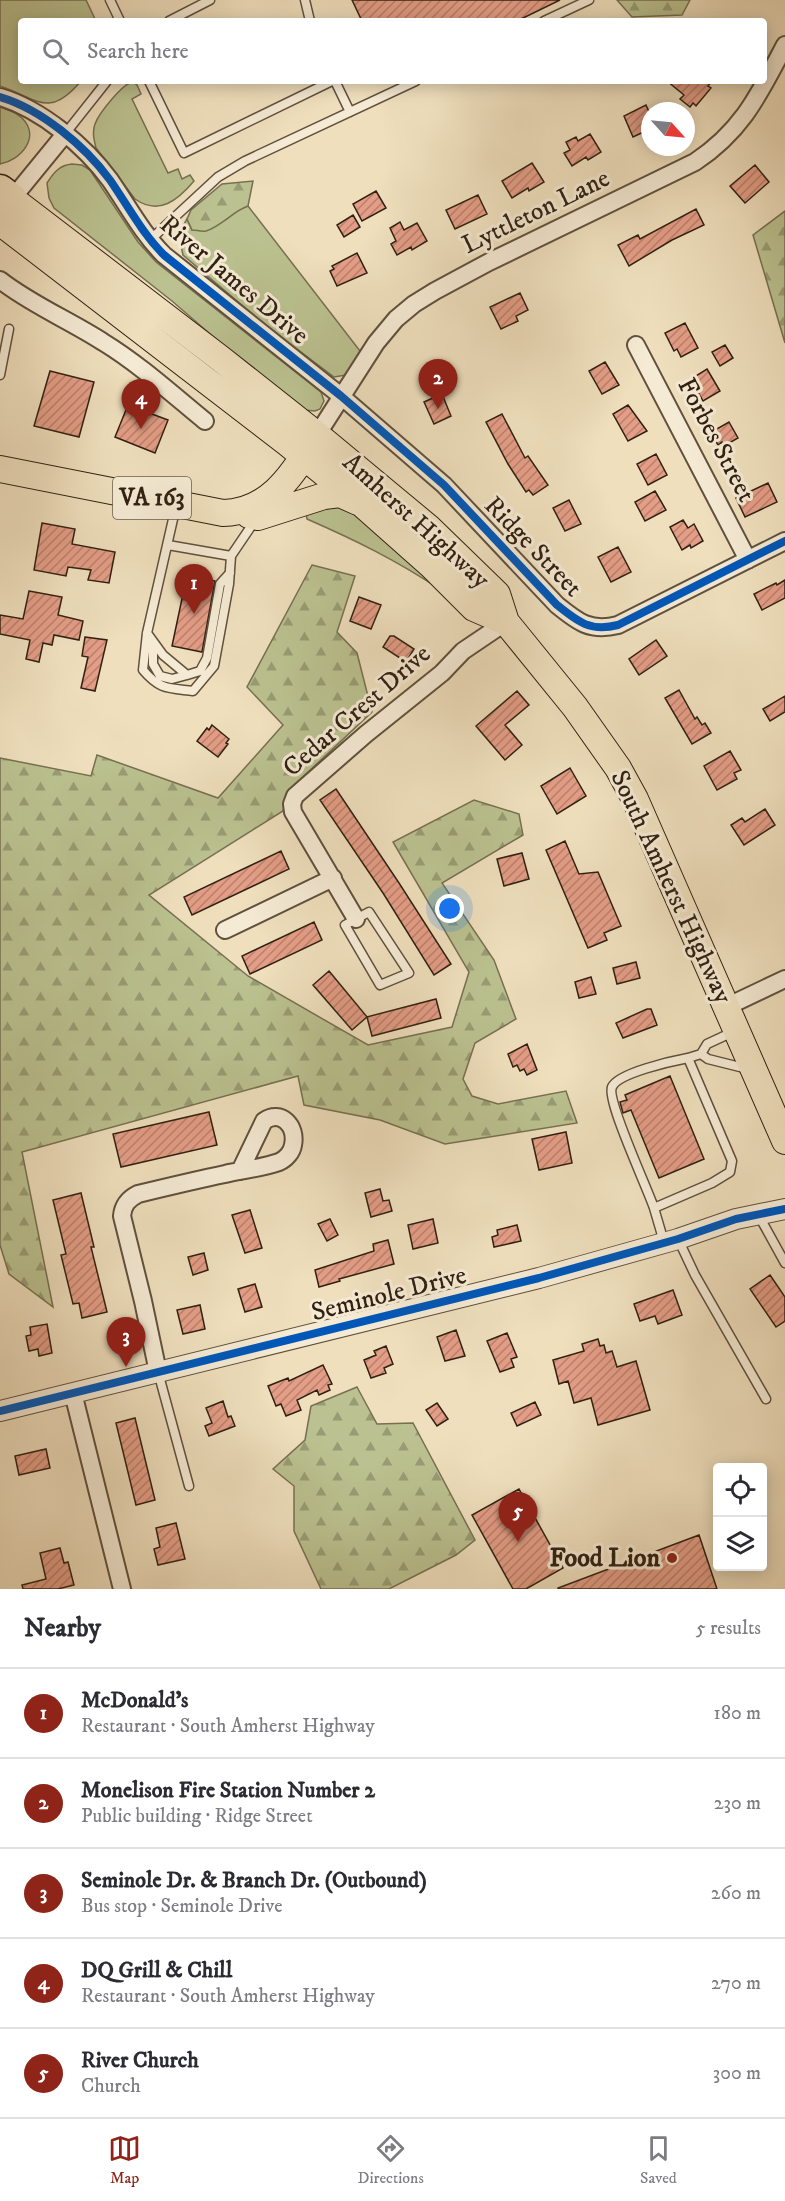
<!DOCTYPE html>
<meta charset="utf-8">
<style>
:root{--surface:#fff;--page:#f2f2f3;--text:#2b2b33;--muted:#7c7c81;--line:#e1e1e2;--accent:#8f2418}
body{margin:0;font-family:"IM FELL DW Pica",serif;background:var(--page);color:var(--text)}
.controls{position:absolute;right:18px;bottom:18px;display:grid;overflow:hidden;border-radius:6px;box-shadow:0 3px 15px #0003}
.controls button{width:54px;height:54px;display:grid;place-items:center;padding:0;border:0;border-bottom:2px solid var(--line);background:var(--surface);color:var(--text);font:30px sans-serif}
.compass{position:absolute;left:641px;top:102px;width:54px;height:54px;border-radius:50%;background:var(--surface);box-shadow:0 3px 15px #0003;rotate:117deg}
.you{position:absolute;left:450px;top:909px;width:21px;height:21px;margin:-15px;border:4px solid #fff;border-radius:50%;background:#1a73e8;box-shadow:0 0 0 9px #1a73e833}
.badge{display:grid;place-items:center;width:39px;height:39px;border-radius:50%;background:var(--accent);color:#fff;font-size:20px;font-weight:700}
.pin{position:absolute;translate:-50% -50px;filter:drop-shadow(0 2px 3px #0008)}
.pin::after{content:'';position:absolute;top:32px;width:21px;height:18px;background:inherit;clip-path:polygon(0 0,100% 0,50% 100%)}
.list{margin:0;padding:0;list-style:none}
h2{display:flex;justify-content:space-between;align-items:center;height:78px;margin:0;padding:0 24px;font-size:26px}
h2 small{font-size:20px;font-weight:400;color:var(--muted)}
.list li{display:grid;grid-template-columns:39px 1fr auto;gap:18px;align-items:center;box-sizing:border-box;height:90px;padding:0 24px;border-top:2px solid var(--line)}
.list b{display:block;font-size:22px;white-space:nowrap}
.list p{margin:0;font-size:20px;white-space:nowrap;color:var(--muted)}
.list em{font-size:20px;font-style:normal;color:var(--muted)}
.icon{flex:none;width:33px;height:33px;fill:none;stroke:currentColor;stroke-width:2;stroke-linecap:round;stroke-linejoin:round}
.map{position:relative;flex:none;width:785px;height:1589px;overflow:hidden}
.search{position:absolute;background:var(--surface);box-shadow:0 3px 15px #0003;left:18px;right:18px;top:18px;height:66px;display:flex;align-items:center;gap:15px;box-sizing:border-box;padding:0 21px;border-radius:6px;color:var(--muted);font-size:22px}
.sheet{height:528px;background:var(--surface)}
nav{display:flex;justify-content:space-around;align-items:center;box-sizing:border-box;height:84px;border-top:2px solid var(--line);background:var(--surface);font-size:16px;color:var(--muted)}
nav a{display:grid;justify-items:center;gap:3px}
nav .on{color:var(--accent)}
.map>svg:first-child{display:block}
.grass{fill:#bbc190;stroke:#767051;stroke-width:1.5}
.forest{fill:url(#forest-firs);stroke:#767051;stroke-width:1.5}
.building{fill:url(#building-hatch);stroke:#302012;stroke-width:1.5}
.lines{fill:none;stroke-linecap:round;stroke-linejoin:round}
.service-casing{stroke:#60503d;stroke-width:11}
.minor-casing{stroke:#60503d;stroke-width:20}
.tertiary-casing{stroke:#60503d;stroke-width:22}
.primary-casing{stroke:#302012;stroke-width:28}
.motorway-casing{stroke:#302012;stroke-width:33}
.service{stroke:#f5ead4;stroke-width:8}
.minor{stroke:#f5ead4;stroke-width:16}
.tertiary{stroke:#f5ead4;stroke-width:20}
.primary{stroke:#efdfbd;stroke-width:26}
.motorway{stroke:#efdfbd;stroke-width:30}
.cycleway-casing{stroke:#f5ead4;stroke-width:11}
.cycleway{stroke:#0057b8;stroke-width:8}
.poi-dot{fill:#8f2418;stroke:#f5ead4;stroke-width:2}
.labels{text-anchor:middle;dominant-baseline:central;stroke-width:6;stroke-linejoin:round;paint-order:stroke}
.shield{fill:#f5ead4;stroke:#6b5d4c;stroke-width:1.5}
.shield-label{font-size:24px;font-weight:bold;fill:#302012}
.street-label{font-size:26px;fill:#302012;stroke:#f5ead4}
.poi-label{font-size:26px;font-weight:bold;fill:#302012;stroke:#f5ead4;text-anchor:end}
</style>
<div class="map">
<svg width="785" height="1589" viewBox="0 0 785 1589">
<defs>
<pattern id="forest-firs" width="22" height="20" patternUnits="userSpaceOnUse" patternTransform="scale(1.5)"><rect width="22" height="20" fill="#bbc190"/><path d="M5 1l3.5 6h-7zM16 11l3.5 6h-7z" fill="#989c74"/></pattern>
<pattern id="building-hatch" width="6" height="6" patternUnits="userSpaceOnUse" patternTransform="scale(1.5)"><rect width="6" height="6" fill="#e49d86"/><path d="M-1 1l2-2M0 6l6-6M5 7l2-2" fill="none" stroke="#b9806c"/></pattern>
</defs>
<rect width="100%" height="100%" fill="#efdfbd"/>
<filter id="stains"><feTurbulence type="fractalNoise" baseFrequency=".00333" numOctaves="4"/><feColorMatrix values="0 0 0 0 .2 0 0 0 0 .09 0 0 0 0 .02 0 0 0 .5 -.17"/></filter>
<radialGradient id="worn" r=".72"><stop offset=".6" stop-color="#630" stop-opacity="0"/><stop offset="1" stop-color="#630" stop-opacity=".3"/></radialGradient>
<path class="grass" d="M0 0H86L96 21H21V81H81C49 119 38 99 0 86Z
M133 82 137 85 141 94 132 99 168 173 178 169 182 179 190 175 194 181C178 200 159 216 135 199L96 148C94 140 92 132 95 124 99 113 123 83 133 82Z
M0 107C8 110 16 112 22 118 41 137 21 160 0 164Z
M72 164 82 165 90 170 138 242 156 262 321 392 324 401 320 409 315 411 304 410 253 371 172 301 54 208 49 198 47 183C54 172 60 165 72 164Z
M248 206 360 351 358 359 346 375 334 377 264 324 183 255C180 242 179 231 187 219L192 230 225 220 239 209Z
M339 499 441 590C396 560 355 540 307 519L306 514Z"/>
<path class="forest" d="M617 0H690L682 15 632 17Z
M253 181 248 206C233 211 222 226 206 231 202 232 196 230 192 230L187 219 191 210 222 184Z
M785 211V343L753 235Z
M312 565 355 576 337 632 357 653 372 712 289 790 283 811 149 895 248 976 368 1045 452 1027 469 972 393 842 474 800 519 814 523 835 442 883 494 960 516 1019 475 1043 463 1079 472 1096 498 1104 566 1091 577 1123 445 1144 380 1120 304 1105 298 1076 22 1152 53 1307 9 1274 0 1245V758L91 776 97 755 218 798 283 725 247 687Z
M357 1387 377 1424 413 1423 475 1540 456 1555 389 1589H321L294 1531V1486L273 1469 305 1440 311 1406Z"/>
<path class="building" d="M352 0H560L517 21H362Z
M667 81H712L708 86 711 88 696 106 693 103 690 107 680 99 684 95Z
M646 105 650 114V129L633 137 624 116Z
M590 134 601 152 588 160 586 157 572 166 564 153 570 150 566 142 576 137 578 141Z
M532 163 544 182 529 191 528 188 512 198 502 181Z
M755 165 769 182 745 203 730 186Z
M376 191 386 208 362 221 353 204Z
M478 195 487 214 455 229 446 210Z
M696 209 704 225 672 240 629 266 618 245 638 235 640 239Z
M353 215 360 227 344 237 337 225Z
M400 222 404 230 417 223 427 241 412 250 411 247 397 255 391 244 396 241 390 228Z
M357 253 367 273 337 286 330 271 334 269 332 266Z
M520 293 528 310 516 316 518 321 501 329 490 307Z
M685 323 698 348 681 357 677 349 674 351 665 333Z
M725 345 733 358 720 366 712 352Z
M605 362 619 385 602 394 589 371Z
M707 369 720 391 703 401 691 379Z
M50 371 94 382 79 437 34 426Z
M442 394 451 416 434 424 424 402Z
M128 405 168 420 155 453 115 437Z
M628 405 647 431 628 441 613 414Z
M502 414 525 458 528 456 548 485 533 495 529 490 526 492 508 464 486 422Z
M729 422 738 438 724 446 722 442 718 445 712 435 716 432 715 430Z
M656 454 667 475 648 485 637 464Z
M768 483 777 502 745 517 736 498Z
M655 491 666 510 645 521 635 502Z
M569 500 581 524 565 531 553 508Z
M683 520 688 528 694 524 703 541 691 548 690 545 682 550 670 527Z
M42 523 75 529 72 544 115 552 109 583 88 580 91 570 68 567 66 576 34 570Z
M618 547 631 572 611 582 598 557Z
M187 575 215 581 202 652 172 646Z
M785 580V598L762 610 754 594 776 583 777 585Z
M29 591 62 597 58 615 83 621 79 640 54 635 52 645 43 643 39 662 26 659 30 640 0 634V615L23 619Z
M359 597 381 605 371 629 350 621Z
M390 636H394L414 649 406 662 383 647Z
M85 637 107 640 95 691 81 688 88 657 82 656Z
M656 640 667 656 639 675 629 659Z
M679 690 695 719 697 717 702 725 705 723 711 733 692 744 665 698Z
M517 691 529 705 505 725 522 745 505 760 476 726Z
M785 696V712L770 721 763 709Z
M212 725 229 739 226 743 228 744 218 757 197 741 207 728 209 730Z
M730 751 741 770 734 773 737 779 717 790 704 766Z
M570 768 586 796 557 814 541 786Z
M336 789 399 883 451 964 434 975 383 893 320 800Z
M765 809 775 825 744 845 731 825 742 818 745 822Z
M565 841 579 874 598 872 621 926 604 933 607 940 588 948 546 850Z
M281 851 289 869 192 915 184 897Z
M522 853 529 879 504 886 497 859Z
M314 922 322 940 250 974 242 956Z
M636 962 640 978 617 984 613 968Z
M329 971 367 1017 436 999 441 1018 372 1036 367 1017 352 1030 313 985Z
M591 977 596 994 579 998 575 982Z
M647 1009H651L657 1025 623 1038 616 1023Z
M527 1044 537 1070 527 1075 524 1069 520 1071 517 1065 513 1067 508 1054Z
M670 1076 704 1159 659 1178 631 1110 623 1113 620 1102 627 1100 625 1095Z
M209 1112 217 1145 121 1167 113 1134Z
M566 1132 572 1163 539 1170 532 1139Z
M380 1189 383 1201 389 1200 392 1211 371 1217 365 1193Z
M81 1193 94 1247H91L107 1312 82 1318 79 1303 73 1304 61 1255 66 1254 53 1200Z
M250 1210 262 1248 245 1253 232 1215Z
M330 1219 338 1235 327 1241 318 1224Z
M433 1219 438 1243 413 1249 408 1225Z
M517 1225 521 1241 494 1247 492 1237 498 1235 497 1230Z
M388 1240 394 1264 339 1279 340 1281 319 1287 315 1270 374 1251 373 1244Z
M204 1253 208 1270 193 1275 188 1257Z
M770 1275 785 1297V1321L776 1327 750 1289Z
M255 1284 262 1307 245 1312 238 1289Z
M673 1290 682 1315 658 1324 655 1316 640 1321 634 1304Z
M200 1305 205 1329 183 1334 177 1310Z
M47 1324 52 1353 39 1356 38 1349 29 1351 26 1336 31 1335 30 1327Z
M456 1330 465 1356 445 1361 437 1337Z
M507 1333 517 1357 511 1359 514 1367 500 1372 487 1341Z
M598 1339 600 1346 604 1345 606 1353 612 1351 617 1367 636 1361 650 1410 598 1425 591 1398 574 1403 568 1381 559 1384 553 1360 584 1351 582 1344Z
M386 1346 393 1364 384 1368 386 1373 371 1378 364 1360 376 1355 374 1351Z
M323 1365 332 1384 328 1385 330 1390 319 1395 317 1390 297 1400 301 1410 286 1416 281 1404 276 1406 268 1386 288 1378 289 1381Z
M223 1401 228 1417 231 1416 235 1426 209 1436 205 1426 212 1423 206 1408Z
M535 1402 541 1415 517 1426 511 1413Z
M437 1403 448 1419 437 1426 426 1410Z
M135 1418 155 1500 136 1505 116 1423Z
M46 1449 50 1468 19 1475 15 1456Z
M519 1489 563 1568 526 1589H513L472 1515Z
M176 1523 185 1559 158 1565 154 1549 160 1547 156 1528Z
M699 1535 717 1589H558V1588Z
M60 1548 64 1563 68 1562 74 1585 58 1589H23L22 1585 46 1579 40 1553Z"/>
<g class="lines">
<defs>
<path id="service" d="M110 0 120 21
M305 0 310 21
M169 21 210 0
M544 21 589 0
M149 81 184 153 332 81
M335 81 350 112
M65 134 107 81
M150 240 218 177 245 161 416 81
M0 375 9 329
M176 506 147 633 143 670C160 690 168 688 193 691L214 666 229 584 231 556 256 519
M168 545 231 556
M147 633 163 655 187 675 200 671 207 658 220 584 230 573
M153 643V664L160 676 172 679 187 675
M369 912 409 973 380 985 345 925Z
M735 1031 707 1044 701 1054 708 1059 748 1069
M654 1208C647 1187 606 1100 612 1087 618 1073 672 1061 688 1058
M759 1216 785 1263
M678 1239 695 1275 766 1399
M664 1242 654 1208 712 1183 730 1172 732 1161 688 1058 701 1054
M158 1372 189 1486"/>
<path id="minor" d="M0 97C41 109 85 146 110 180 128 206 142 233 164 255L341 396 444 485 557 605C578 622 590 632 618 625L785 541
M7 205 65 134
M0 280C32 305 69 320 103 342 139 364 172 394 205 421
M636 345 748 560
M317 435 376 343 396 319 414 304 435 291 489 262 695 162C743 130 759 94 785 45
M356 919 293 812 292 804 295 796 366 734 442 673 463 651 506 622
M225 930 333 878
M726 1007 785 979
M158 1372 143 1301 122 1216C123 1205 128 1199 138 1194 167 1187 196 1180 225 1174 242 1170 262 1168 279 1162 286 1159 292 1152 293 1145 297 1126 281 1109 264 1121L240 1171
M73 1393 122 1589"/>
<path id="tertiary" d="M0 1411 539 1278 678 1239 736 1219 785 1209"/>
<path id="primary" d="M12 199 221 359 317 435 429 528 497 594 506 622 575 707 618 768 635 799 785 1141
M0 222 286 442 361 503 432 566 474 608 506 622
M0 469 223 513C267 512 291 478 312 443
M249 515 258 517 324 496 340 494 358 502"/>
<path id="motorway" d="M0 190 12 199"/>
</defs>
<use href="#service" class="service-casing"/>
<use href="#minor" class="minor-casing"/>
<use href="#tertiary" class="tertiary-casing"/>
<use href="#primary" class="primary-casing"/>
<use href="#motorway" class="motorway-casing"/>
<use href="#service" class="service"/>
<use href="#minor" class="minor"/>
<use href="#tertiary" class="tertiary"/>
<use href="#primary" class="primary"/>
<use href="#motorway" class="motorway"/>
<defs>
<path id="cycleway" d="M0 97C41 109 85 146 110 180 128 206 142 233 164 255L341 396 444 485 557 605C578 622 590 632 618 625L785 541
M0 1411 539 1278 678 1239 736 1219 785 1209"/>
</defs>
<use href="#cycleway" class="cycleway-casing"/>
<use href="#cycleway" class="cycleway"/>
</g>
<circle class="poi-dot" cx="672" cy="1558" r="6"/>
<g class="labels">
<rect class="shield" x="113" y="477" width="78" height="42" rx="4.5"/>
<g class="shield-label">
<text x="152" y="498">VA 163</text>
</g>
<g class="street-label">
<text transform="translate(536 212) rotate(-26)">Lyttleton Lane</text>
<text transform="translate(234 280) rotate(40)">River James Drive</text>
<text transform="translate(716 440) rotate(62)">Forbes Street</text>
<text transform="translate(416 521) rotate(42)">Amherst Highway</text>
<text transform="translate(533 547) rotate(46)">Ridge Street</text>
<text transform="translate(357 711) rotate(-41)">Cedar Crest Drive</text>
<text transform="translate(671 887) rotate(65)">South Amherst Highway</text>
<text transform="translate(389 1294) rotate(-14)">Seminole Drive</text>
</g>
<g class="poi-label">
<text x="660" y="1558">Food Lion</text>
</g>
</g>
<rect width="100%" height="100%" filter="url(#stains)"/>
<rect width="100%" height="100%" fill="url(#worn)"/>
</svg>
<div class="controls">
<button><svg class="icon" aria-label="locate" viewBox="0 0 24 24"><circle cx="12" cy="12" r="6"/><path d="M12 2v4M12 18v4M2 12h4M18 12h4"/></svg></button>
<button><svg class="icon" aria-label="layers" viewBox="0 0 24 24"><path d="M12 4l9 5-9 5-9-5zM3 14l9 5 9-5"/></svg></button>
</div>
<svg class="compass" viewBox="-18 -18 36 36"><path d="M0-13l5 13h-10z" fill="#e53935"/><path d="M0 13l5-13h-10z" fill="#7c7c81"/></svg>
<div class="you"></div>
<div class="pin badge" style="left:194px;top:614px">1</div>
<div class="pin badge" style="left:438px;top:409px">2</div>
<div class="pin badge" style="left:126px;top:1367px">3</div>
<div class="pin badge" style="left:141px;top:429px">4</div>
<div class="pin badge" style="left:518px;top:1542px">5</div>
<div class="search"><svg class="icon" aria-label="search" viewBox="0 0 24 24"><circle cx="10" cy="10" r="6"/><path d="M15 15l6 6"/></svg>Search here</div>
</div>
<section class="sheet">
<h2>Nearby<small>5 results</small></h2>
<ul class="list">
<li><span class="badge">1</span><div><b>McDonald's</b><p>Restaurant · South Amherst Highway</p></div><em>180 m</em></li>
<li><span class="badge">2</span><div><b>Monelison Fire Station Number 2</b><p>Public building · Ridge Street</p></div><em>230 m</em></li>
<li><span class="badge">3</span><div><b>Seminole Dr. &amp; Branch Dr. (Outbound)</b><p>Bus stop · Seminole Drive</p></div><em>260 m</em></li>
<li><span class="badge">4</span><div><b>DQ Grill &amp; Chill</b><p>Restaurant · South Amherst Highway</p></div><em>270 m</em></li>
<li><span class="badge">5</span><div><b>River Church</b><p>Church</p></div><em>300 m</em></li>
</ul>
</section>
<nav>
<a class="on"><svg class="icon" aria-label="map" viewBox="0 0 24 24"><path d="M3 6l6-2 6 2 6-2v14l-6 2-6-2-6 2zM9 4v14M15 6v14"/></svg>Map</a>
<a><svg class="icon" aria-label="directions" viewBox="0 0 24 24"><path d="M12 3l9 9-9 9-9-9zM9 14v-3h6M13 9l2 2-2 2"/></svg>Directions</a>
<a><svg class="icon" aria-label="saved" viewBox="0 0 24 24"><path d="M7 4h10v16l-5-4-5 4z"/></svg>Saved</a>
</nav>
